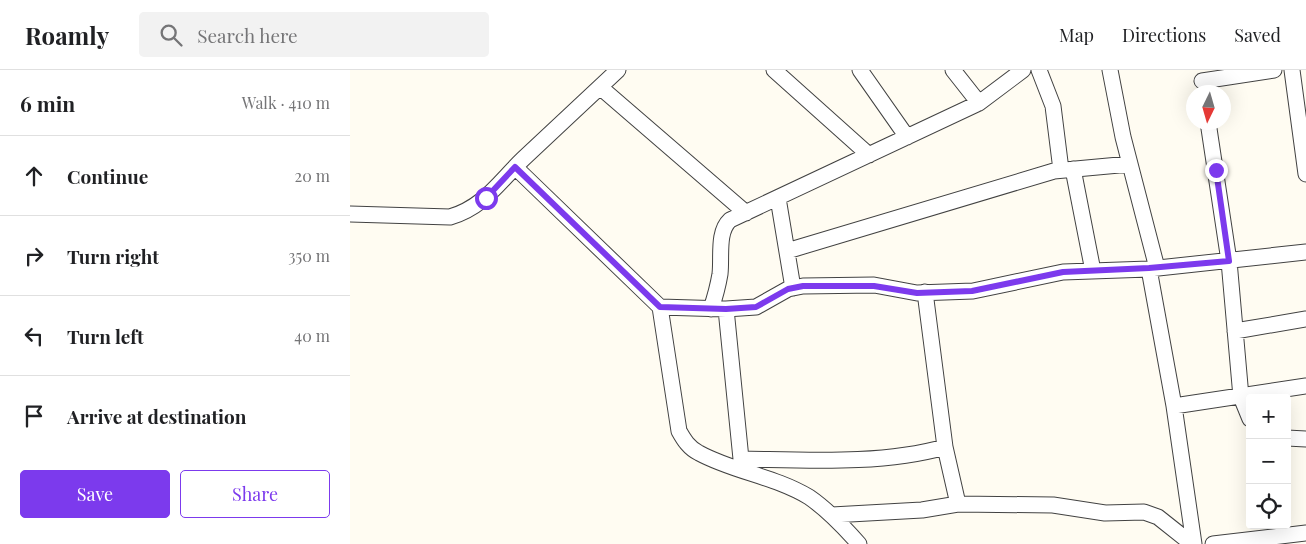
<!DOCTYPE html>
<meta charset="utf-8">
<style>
:root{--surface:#fff;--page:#f2f2f2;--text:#202124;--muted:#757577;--line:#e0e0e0;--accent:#7c3aed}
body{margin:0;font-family:"Playfair Display",serif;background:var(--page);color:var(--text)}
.controls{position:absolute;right:15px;bottom:15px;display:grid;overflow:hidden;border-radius:5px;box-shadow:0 5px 20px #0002}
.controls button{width:45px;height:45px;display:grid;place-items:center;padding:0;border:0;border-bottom:1px solid var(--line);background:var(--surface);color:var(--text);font:25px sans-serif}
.compass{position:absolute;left:836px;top:15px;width:45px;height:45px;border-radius:50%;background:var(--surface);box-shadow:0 5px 20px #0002;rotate:185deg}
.stop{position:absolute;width:15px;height:15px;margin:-11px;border:4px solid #7c3aed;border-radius:50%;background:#fff}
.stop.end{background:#7c3aed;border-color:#fff;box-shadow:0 1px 5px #0008}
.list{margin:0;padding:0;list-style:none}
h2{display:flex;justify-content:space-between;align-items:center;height:65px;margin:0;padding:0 20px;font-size:21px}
h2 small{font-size:16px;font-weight:400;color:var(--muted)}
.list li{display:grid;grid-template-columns:32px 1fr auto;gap:15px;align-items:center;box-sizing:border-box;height:80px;padding:0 20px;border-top:1px solid var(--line)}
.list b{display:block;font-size:19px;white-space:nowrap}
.list em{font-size:16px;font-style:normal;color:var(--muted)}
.actions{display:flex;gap:10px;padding:15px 20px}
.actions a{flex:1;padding:11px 0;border:1px solid var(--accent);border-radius:5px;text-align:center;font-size:18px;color:var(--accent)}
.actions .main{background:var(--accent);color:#fff}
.icon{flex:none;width:28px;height:28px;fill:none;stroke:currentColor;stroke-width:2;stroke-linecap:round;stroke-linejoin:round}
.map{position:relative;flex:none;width:956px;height:474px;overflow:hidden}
header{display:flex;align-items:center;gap:30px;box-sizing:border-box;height:70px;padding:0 25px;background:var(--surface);border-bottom:1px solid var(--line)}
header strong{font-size:24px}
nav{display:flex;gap:28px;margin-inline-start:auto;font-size:18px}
.search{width:350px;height:45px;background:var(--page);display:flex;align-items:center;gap:12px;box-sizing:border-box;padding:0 18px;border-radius:5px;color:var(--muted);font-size:19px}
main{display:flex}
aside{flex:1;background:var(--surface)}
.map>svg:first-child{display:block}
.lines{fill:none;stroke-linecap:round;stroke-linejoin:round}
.minor-casing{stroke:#424242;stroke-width:17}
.minor{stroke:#fff;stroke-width:15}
.route{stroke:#7c3aed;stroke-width:6}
</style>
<header>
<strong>Roamly</strong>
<div class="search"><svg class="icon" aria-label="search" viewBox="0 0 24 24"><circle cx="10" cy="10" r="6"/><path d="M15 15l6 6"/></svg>Search here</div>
<nav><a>Map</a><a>Directions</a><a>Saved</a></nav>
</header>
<main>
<aside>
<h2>6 min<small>Walk · 410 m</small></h2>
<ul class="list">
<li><svg class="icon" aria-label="ahead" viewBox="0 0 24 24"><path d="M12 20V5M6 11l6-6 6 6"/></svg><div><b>Continue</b></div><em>20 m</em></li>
<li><svg class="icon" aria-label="right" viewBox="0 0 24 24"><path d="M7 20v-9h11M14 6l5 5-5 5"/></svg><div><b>Turn right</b></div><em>350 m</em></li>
<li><svg class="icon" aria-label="left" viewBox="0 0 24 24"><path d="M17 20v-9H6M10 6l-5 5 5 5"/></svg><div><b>Turn left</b></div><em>40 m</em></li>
<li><svg class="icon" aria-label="arrive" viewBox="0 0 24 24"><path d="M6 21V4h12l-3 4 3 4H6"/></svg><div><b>Arrive at destination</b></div></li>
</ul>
<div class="actions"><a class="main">Save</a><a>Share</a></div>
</aside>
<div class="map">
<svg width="956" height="474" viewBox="0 0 956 474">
<rect width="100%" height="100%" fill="#fffcf2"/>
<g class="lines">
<defs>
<path id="minor" d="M424 0 519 85
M510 0 557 67
M603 0 629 33
M689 0 703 36 711 100
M760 0 773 67 807 198
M942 0 956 104
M852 11 924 0
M250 17 396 143
M858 52 879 191 891 327 900 349
M165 97 310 237
M723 99 743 201
M428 128 443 218
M0 144 100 147C134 137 149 112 173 89 205 59 236 30 268 0
M437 181 704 101 780 94
M799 199 824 336 844 474
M575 222 595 377
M361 239C365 227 368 216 370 204 372 187 367 162 380 150L629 33 673 0
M376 239 391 389
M885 261 956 249
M824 336 956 316
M937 368 956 369
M391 398V389C455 390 532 395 595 377L608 434 703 435 755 443 794 442 808 447 842 474
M482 445 572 440 608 434
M509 474C494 457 478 440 459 427 424 406 384 402 349 383 339 378 334 370 329 361L310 237 376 239 406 237 438 219 453 216 524 215 567 223 623 221 713 202 799 199 956 182
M863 474 956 463"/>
</defs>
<use href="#minor" class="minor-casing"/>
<use href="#minor" class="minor"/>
</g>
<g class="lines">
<path class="route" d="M136 128 165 97 310 237 376 239 406 237 438 219 453 216H524L567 223 622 221 713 202 799 198 879 191 866 100"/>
</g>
</svg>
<div class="controls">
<button>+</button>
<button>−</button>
<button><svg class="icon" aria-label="locate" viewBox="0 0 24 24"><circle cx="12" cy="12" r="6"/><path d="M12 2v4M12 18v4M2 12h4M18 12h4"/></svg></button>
</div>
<svg class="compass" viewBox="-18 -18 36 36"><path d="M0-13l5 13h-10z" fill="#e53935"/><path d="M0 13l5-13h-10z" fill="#757577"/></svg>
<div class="stop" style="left:136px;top:128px"></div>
<div class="stop end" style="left:866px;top:100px"></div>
</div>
</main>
